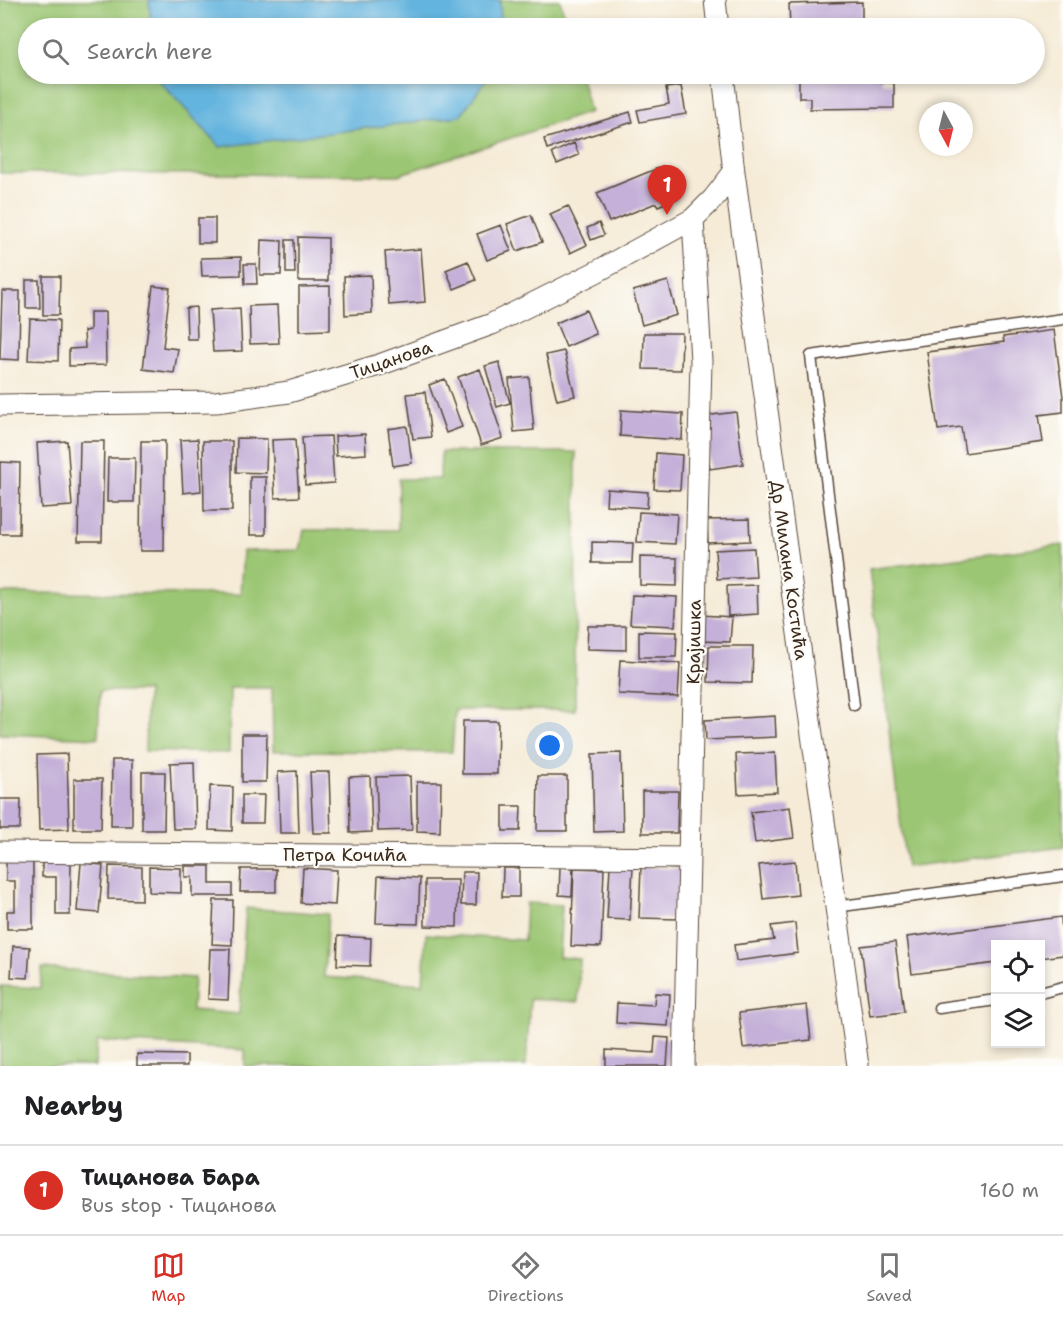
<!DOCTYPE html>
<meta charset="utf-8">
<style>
:root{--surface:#fff;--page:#f6f6f6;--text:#202124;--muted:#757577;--line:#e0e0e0;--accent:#d93025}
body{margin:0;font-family:"Shantell Sans",sans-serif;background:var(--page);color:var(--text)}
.controls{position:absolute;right:18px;bottom:18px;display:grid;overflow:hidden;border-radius:0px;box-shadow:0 3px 9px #0003}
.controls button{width:54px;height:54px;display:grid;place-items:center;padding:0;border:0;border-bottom:2px solid var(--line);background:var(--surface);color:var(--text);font:30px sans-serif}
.compass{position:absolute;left:919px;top:102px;width:54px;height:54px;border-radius:50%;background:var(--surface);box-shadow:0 3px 9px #0003;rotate:173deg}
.you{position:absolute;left:550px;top:746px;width:21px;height:21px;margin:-15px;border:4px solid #fff;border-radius:50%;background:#1a73e8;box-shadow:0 0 0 9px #1a73e833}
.badge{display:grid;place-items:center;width:39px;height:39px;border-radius:50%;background:var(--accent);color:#fff;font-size:20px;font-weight:700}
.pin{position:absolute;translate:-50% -50px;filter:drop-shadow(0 2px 3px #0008)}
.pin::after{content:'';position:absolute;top:32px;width:21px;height:18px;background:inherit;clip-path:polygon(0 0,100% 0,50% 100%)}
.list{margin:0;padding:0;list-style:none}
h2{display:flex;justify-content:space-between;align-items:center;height:78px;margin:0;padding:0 24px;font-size:26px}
h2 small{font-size:20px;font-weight:400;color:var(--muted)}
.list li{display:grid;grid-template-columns:39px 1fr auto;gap:18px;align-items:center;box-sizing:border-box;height:90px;padding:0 24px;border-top:2px solid var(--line)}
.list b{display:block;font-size:22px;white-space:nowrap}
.list p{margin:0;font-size:20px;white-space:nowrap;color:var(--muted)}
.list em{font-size:20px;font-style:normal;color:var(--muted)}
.icon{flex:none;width:33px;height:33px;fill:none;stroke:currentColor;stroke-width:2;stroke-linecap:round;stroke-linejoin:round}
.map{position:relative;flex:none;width:1063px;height:1066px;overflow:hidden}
.search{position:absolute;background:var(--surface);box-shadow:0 3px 9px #0003;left:18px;right:18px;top:18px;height:66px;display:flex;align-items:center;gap:15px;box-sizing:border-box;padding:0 21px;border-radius:33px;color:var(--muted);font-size:22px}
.sheet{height:168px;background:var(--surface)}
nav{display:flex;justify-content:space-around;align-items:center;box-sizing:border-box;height:84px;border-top:2px solid var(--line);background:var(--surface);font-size:16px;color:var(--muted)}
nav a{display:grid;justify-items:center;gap:3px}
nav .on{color:var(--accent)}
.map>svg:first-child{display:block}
.green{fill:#9bc673;stroke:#6b7848;stroke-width:1.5}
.water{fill:#63b4de;stroke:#4f6f7e;stroke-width:1.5}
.building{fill:#c4b0d8}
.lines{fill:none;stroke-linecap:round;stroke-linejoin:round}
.lane-casing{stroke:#57473a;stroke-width:13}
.street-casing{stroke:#57473a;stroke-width:23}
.lane{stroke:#fff;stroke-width:10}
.street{stroke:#fff;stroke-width:21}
.labels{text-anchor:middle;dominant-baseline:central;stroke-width:4.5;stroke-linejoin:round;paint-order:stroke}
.street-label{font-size:18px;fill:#3b2a1e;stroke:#fdfcf7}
</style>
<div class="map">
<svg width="1063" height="1066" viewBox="0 0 1063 1066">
<rect width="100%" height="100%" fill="#fdfcf7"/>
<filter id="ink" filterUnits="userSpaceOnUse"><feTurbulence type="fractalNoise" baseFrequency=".0167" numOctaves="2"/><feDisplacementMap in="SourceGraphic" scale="12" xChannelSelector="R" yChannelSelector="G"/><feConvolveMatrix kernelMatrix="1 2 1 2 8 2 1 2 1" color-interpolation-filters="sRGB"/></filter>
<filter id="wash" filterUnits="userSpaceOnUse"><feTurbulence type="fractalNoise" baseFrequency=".008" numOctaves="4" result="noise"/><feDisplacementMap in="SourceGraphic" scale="24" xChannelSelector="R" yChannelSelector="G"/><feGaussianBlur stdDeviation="1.35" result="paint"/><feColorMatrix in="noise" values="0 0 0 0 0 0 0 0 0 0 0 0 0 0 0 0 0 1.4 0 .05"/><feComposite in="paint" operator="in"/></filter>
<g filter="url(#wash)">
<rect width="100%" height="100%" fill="#f5ebd7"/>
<path class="green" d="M0 0H560L568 28H28V74H580L590 112 398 175 0 173Z
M441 452H576L575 710H455L452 752 273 751 272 688H230L229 753 145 751 147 691H100L98 738 0 734V593L240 594 243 551 300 550 304 530H398L399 479H440Z
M1063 545V847L906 867 869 569Z
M526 903 562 905 559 957 580 959 578 1002 530 999 526 1066H245V1050L97 1041 95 1066H0L1 986 40 988 42 968 194 978 192 1010 239 1014 246 908 328 914 324 977 423 984 426 934 524 940Z"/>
<path class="water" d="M149 0H500L501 28H151Z
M155 74H490L460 116 220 147 155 76Z"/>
<g id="blocks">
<path class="building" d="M862 2V28H790L789 4Z
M799 74H881V82L894 83V108L810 109V98H799Z
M681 86 686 114 640 122 637 110 669 104 666 88Z
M630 112 633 122 547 149 544 139Z
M574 143 579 155 557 164 552 153Z
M663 166 668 177 674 174 678 183 672 185 678 198 658 206 656 203 609 222 597 193Z
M568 206 587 245 570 253 550 214Z
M531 215 542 242 517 251 507 224Z
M198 218H215V243H198Z
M599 223 604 235 591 240 587 228Z
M501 225 511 251 487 260 477 234Z
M298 237 328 238V281H298Z
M261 240 282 241 281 275H260Z
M286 240H294L295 273H286Z
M421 249 425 302 389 305 385 252Z
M241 257V275L202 276 201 258Z
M468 261 476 280 454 289 446 270Z
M244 264H256L257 284H245Z
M371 275 372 313 345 315 344 276Z
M43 276H60L59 315H43Z
M26 280H39L40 308H26Z
M668 281 677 315 642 325 633 291Z
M153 286 170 288 163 347 178 349 174 373 143 369Z
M330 286V330L299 331V287Z
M2 291H20L19 360 0 359Z
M277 305 279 343 250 344 249 306Z
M196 307 197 339H187L186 308Z
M240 308 242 351 213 352 210 310Z
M586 310 596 334 566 347 556 323Z
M90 312H105L106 365 69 366V349L85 348 84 331 90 330Z
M30 319 59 320 58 361 28 360Z
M1054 330 1063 397V412L1039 415 1043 442 965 453 961 427 938 430 927 352 1004 342 1003 337Z
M644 333H682L681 370 643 369Z
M564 351 575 396 557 400 546 355Z
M499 362 510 403 497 407 485 366Z
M480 369 503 438 481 445 458 377Z
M529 377 534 430 514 432 509 379Z
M445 379 462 427 446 433 429 385Z
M425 392 431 437 413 439 407 394Z
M621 410 683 414 682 440 620 436Z
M736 412 743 464 710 469 704 416Z
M407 426 412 463 393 466 388 429Z
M365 434 366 454 336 456 335 436Z
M331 436 334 483 305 485 302 437Z
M237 438 267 439 266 473 236 472Z
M198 439 201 491 183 493 180 440Z
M295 439 299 497 275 498 272 440Z
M67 441 72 506 41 508 37 443Z
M80 441H104L102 541H78Z
M141 441H165L164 551H140Z
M203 441H232V511H204Z
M656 453 682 455 680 490 654 489Z
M108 458H135L134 502H107Z
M0 462 20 463 19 534H0Z
M250 477H266V535H250Z
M607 489 648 492 647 508 606 505Z
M639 512 677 514 675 544 637 542Z
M749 519 750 541 708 543 707 520Z
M592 542 633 543 632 563H592Z
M754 548 756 577 717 579 715 550Z
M640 557 677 558V586L640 585Z
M757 585 758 614 728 616 727 586Z
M632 595 677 597 675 626 630 624Z
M701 615 732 617 730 642 700 641Z
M588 626H626V650L587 649Z
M639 631 677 632 676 657H639Z
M709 646H753L752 683 708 682Z
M620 660 680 663 678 697 618 694Z
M775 716 776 737 706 740 705 720Z
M463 721H498L497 774H462Z
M242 734H267L266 782H242Z
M621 753 623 831 594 832 592 754Z
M775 753 777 792 738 794 736 754Z
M67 754 69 829 39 830 37 755Z
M112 760H132V826H111Z
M194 762 196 829H173L170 763Z
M297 771 299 833H280L278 772Z
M142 772H165L164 830H142Z
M310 772H329L331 833H313Z
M370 776 372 832 350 833 349 777Z
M410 776 412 830 378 831 376 777Z
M538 776H567V831H537Z
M74 779H102L101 829H74Z
M417 782H441L440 832 417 831Z
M210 786 233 787 232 831 209 830Z
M642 791H678L677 833H642Z
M242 795H264L263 823H242Z
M0 799H21L20 829H0Z
M503 806H521L520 831H503Z
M790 807 794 838 755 843 751 812Z
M33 860V929H7V911H15V881H6V861Z
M795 861 798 895 763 899 759 865Z
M42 863H71L70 915H56V877H42Z
M81 863 103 865 99 913 77 911Z
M109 866 142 867V900L108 899Z
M185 866H210V884H232V896H192V877H185Z
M610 866 633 867 630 920 607 919Z
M149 867 181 868V893L149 892Z
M560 867 573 868 572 896 559 895Z
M641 867 681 869 679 919 639 918Z
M303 868 337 870 335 905 301 903Z
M503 868H519V897H502Z
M574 868 604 869 601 947 571 946Z
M241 869H276V892H240Z
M462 872H477L476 905H461Z
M378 876 420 878 418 924 376 923Z
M425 880H458L457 927 425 926Z
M214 900H233L232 945 212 944Z
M1061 917 1063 955 1040 958V944H996V963L912 974 907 937Z
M795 923 798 953 736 961 734 945 774 940 771 926Z
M338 936 371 938 370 966 337 965Z
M895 942 904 1012 870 1016 861 946Z
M13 946 30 947 28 978 11 977Z
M210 949H230L228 1000 208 999Z
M655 993 670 994 668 1026 616 1023 617 1003 654 1005Z
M807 1005 811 1040 743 1048 739 1013Z
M655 1037 669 1038 667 1066H606V1050L654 1053Z
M137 1054 187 1055V1066H137Z"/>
</g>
</g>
<g filter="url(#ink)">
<use href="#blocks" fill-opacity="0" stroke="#57473a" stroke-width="1.5"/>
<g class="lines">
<defs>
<path id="lane" d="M854 705 811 356 1063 319
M835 907 1063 876
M1040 993 1063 987
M939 1008 996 1000"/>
<path id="street" d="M715 0 718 28
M723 74 734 172 858 1066
M0 405 216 402 289 392 379 365 492 324 596 272 693 219 713 199 734 172
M0 852 689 858
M684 1066 701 361 693 219"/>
</defs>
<use href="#lane" class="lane-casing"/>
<use href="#street" class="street-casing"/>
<use href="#lane" class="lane"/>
<use href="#street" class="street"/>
</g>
</g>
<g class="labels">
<g class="street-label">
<text transform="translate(391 360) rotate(-19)">Тицанова</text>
<text transform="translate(789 570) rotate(82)">Др Милана Костића</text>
<text transform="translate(694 642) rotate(-89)">Крајишка</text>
<text x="345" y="855">Петра Кочића</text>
</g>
</g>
</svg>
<div class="controls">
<button><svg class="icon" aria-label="locate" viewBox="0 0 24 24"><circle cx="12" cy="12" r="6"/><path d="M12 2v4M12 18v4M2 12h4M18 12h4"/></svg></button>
<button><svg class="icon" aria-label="layers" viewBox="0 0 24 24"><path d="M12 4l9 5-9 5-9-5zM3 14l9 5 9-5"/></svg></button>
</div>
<svg class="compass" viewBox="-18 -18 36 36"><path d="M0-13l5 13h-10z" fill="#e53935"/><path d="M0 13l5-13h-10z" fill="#757577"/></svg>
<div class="you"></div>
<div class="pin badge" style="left:667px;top:215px">1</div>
<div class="search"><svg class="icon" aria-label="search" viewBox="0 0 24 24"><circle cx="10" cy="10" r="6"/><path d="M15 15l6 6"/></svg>Search here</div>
</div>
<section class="sheet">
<h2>Nearby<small></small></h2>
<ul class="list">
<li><span class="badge">1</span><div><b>Тицанова Бара</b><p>Bus stop · Тицанова</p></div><em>160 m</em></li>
</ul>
</section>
<nav>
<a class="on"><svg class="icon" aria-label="map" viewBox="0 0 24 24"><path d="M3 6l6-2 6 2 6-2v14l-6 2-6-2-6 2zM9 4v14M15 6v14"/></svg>Map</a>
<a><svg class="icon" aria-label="directions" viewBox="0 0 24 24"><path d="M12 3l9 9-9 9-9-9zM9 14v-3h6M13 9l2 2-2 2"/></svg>Directions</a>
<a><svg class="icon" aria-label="saved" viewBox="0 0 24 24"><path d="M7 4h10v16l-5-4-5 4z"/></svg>Saved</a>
</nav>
